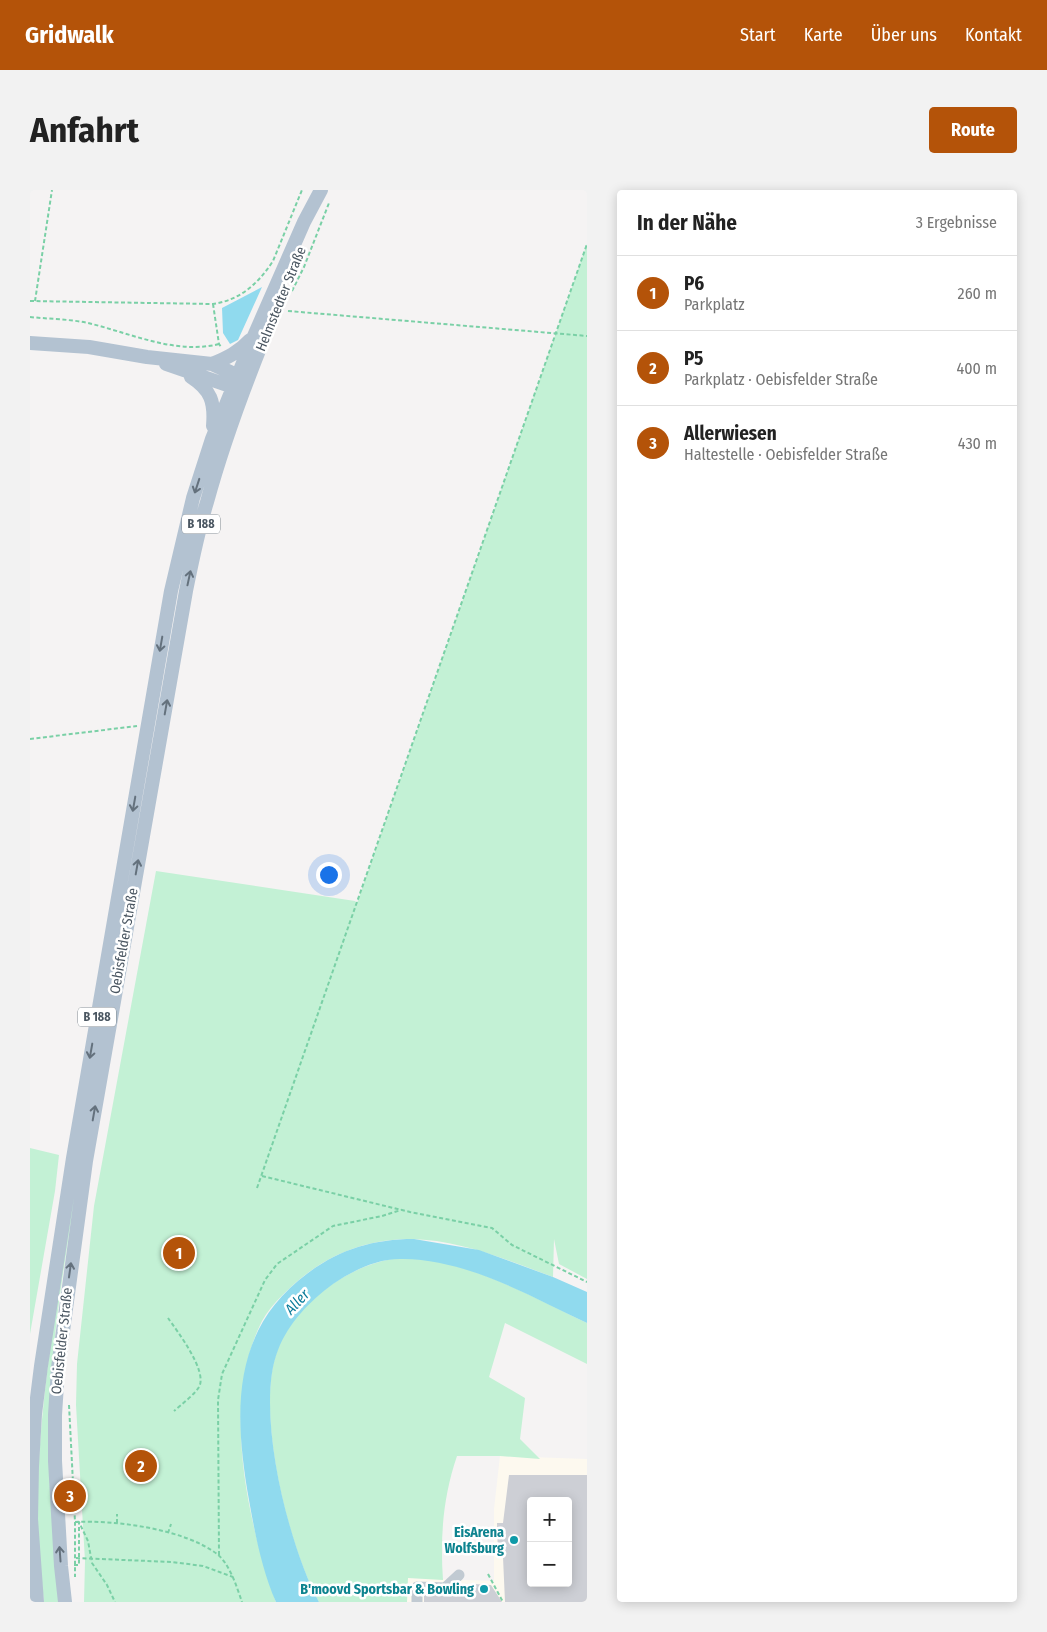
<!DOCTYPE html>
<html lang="de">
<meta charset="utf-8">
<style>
:root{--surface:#fff;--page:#f2f2f2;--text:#222;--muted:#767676;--line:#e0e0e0;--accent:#b45309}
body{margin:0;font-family:"Fira Sans Condensed",sans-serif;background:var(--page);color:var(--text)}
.controls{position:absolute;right:15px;bottom:15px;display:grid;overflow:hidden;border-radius:5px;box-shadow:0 2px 12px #0003}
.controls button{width:45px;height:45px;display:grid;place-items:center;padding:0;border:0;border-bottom:1px solid var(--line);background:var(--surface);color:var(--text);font:25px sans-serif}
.you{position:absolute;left:298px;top:684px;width:18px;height:18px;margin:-12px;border:4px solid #fff;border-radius:50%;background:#1a73e8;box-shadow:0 0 0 8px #1a73e833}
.badge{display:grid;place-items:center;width:32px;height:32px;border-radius:50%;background:var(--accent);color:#fff;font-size:16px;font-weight:700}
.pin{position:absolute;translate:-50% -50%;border:2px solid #fff;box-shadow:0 1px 5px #0006}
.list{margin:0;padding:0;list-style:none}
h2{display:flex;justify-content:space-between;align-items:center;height:65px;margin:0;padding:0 20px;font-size:21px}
h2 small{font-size:16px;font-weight:400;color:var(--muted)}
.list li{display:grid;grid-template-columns:32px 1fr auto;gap:15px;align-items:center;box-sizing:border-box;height:75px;padding:0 20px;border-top:1px solid var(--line)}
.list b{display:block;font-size:19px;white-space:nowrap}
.list p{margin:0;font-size:16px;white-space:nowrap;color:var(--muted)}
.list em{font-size:16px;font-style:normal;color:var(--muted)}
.map{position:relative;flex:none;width:557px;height:1412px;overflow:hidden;border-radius:5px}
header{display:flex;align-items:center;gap:30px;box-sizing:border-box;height:70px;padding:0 25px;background:var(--accent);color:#fff}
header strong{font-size:24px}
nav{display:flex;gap:28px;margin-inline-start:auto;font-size:18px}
.intro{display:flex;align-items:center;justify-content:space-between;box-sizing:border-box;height:120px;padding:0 30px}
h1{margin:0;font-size:35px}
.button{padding:12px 22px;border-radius:5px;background:var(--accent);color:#fff;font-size:18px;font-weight:700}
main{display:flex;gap:30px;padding:0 30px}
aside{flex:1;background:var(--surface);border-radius:5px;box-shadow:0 2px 12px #0003}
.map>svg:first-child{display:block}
.commercial{fill:#fdf9ef;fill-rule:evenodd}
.green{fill:#c3f1d5}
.water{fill:#90daee}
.building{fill:#cdcfd5;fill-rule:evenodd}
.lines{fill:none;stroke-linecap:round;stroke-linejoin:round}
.path{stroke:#7ad0a6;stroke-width:2;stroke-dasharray:4 2.5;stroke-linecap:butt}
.minor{stroke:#c1cad2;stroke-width:11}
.major{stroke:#b3c2d1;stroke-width:14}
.oneway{stroke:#64717d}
.culture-dot{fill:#0f9aa8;stroke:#fff;stroke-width:2}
.labels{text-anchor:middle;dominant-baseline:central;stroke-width:5;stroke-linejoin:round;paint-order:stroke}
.shield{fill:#fff;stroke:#808990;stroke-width:1}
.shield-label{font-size:12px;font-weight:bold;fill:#4a5661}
.street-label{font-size:14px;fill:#4a5661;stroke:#fff}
.culture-label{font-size:14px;font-weight:bold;fill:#0d838f;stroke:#fff;text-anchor:end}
.water-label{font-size:15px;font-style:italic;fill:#0c7c9b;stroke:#fff}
</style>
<header>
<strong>Gridwalk</strong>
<nav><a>Start</a><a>Karte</a><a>Über uns</a><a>Kontakt</a></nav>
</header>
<div class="intro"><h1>Anfahrt</h1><a class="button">Route</a></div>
<main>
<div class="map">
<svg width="557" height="1412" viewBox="0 0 557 1412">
<rect width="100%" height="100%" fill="#f5f3f3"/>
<path class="commercial" d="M470 1266 557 1269V1412H377V1388L464 1391V1319ZM501 1311H538V1393H501Z"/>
<path class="green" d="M557 54V1089L529 1074 524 1049 523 1087C477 1070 431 1050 381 1049 343 1049 309 1060 279 1082 262 1095 242 1113 232 1131 191 1212 217 1330 246 1412H54L55 1371 46 1215 47 1174 64 1016 126 681 325 711 327 713Z
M0 958 29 965 25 1001 0 1144Z
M49 982C39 1047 27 1112 22 1178 17 1256 20 1334 30 1412H14C11 1383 7 1354 7 1325 8 1211 29 1098 46 985Z
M362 1069C431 1064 497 1105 557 1133V1174L475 1133 459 1187 495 1208 490 1249 510 1269 470 1266H427C413 1307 410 1347 413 1390L378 1388 377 1412H289C258 1356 225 1223 247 1161 264 1115 315 1077 362 1069Z"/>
<path class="water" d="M232 97 208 150 200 154 193 143 192 118Z
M384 1049 449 1060 523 1087 557 1102V1133C499 1106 439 1070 373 1069 348 1068 324 1080 303 1094 280 1111 259 1132 248 1160 224 1220 259 1357 289 1412H246C232 1380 225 1344 219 1310 204 1224 200 1140 278 1083 310 1059 344 1049 384 1049Z"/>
<path class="building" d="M479 1285H557V1412H475L473 1367H468L467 1333H473ZM501 1311H538V1393H501Z
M444 1394 461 1395 472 1412H394V1405L444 1404Z"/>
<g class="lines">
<path class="path" d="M262 101 274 77 299 13
M0 111 183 114C210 110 228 94 243 71L272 0
M5 111 22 0
M183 114 189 154 192 158
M258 121 557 146
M0 127C19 129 39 129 58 133 100 143 146 165 189 154
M0 549 107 536
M232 986 380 1022 462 1038 482 1055 557 1092
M227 998 557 54
M138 1128C147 1141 178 1181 169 1197 165 1204 151 1215 144 1221
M39 1215 45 1332V1387
M45 1332C86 1330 154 1339 187 1364 200 1374 207 1398 212 1412
M87 1333V1324
M138 1343 141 1334
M189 1365 188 1210 192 1184 235 1090 247 1074 303 1036 352 1026 371 1020
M46 1368 142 1372 173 1376 203 1387
M44 1375H49V1332L58 1351 62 1373 77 1395 85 1412
M458 1384 473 1412"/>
<path class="minor" d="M387 1412V1397L415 1398 429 1385"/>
<path class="major" d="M0 153 59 157 117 167 182 174 200 182 214 194
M136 174 194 194 211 196
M182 174C197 168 209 162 220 150
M161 187C181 200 185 212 183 236
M7 1412 1 1329 2 1276 5 1224 11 1176 43 968 141 401 163 308 182 249 224 146 274 32 291 0
M35 1412 31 1376 25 1271V1225L28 1178 56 971 156 401C162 371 168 341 177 312 196 242 223 173 251 107"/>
</g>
<defs><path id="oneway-shaft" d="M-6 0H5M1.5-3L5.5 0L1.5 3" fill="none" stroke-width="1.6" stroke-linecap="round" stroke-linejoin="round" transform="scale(1.25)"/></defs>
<g class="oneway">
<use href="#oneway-shaft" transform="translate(167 296) rotate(108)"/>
<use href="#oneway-shaft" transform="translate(159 388) rotate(-78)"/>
<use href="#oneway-shaft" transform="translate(131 454) rotate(100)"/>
<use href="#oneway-shaft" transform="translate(136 517) rotate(-80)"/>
<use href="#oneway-shaft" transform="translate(104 614) rotate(100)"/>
<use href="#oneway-shaft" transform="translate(107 677) rotate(-80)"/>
<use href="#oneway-shaft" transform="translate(61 861) rotate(100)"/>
<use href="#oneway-shaft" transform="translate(64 923) rotate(-80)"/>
<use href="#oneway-shaft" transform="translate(40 1080) rotate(-82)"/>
<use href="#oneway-shaft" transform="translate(30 1364) rotate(-94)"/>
</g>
<g class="culture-dot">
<circle cx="484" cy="1350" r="5"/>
<circle cx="454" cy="1399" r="5"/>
</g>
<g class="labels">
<g class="shield">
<rect x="152" y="324.5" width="38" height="19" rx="4"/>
<rect x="48" y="817.5" width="38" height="19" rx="4"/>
</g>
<g class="shield-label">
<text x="171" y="334">B 188</text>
<text x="67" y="827">B 188</text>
</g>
<g class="street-label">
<text transform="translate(251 109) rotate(-68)">Helmstedter Straße</text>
<text transform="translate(94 751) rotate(-80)">Oebisfelder Straße</text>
<text transform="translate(32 1151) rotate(-84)">Oebisfelder Straße</text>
</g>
<g class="culture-label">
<text x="474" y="1342">EisArena<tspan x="474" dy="16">Wolfsburg</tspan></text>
<text x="444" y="1399">B'moovd Sportsbar &amp; Bowling</text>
</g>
<g class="water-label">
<text transform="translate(267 1112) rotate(-47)">Aller</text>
</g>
</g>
</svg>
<div class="controls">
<button>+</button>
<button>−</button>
</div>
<div class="you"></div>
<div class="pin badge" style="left:149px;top:1063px">1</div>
<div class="pin badge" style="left:111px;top:1276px">2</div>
<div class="pin badge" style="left:40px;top:1306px">3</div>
</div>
<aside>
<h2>In der Nähe<small>3 Ergebnisse</small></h2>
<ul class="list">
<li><span class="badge">1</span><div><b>P6</b><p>Parkplatz</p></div><em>260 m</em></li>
<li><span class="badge">2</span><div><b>P5</b><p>Parkplatz · Oebisfelder Straße</p></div><em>400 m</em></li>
<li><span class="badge">3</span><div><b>Allerwiesen</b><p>Haltestelle · Oebisfelder Straße</p></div><em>430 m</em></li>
</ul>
</aside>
</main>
